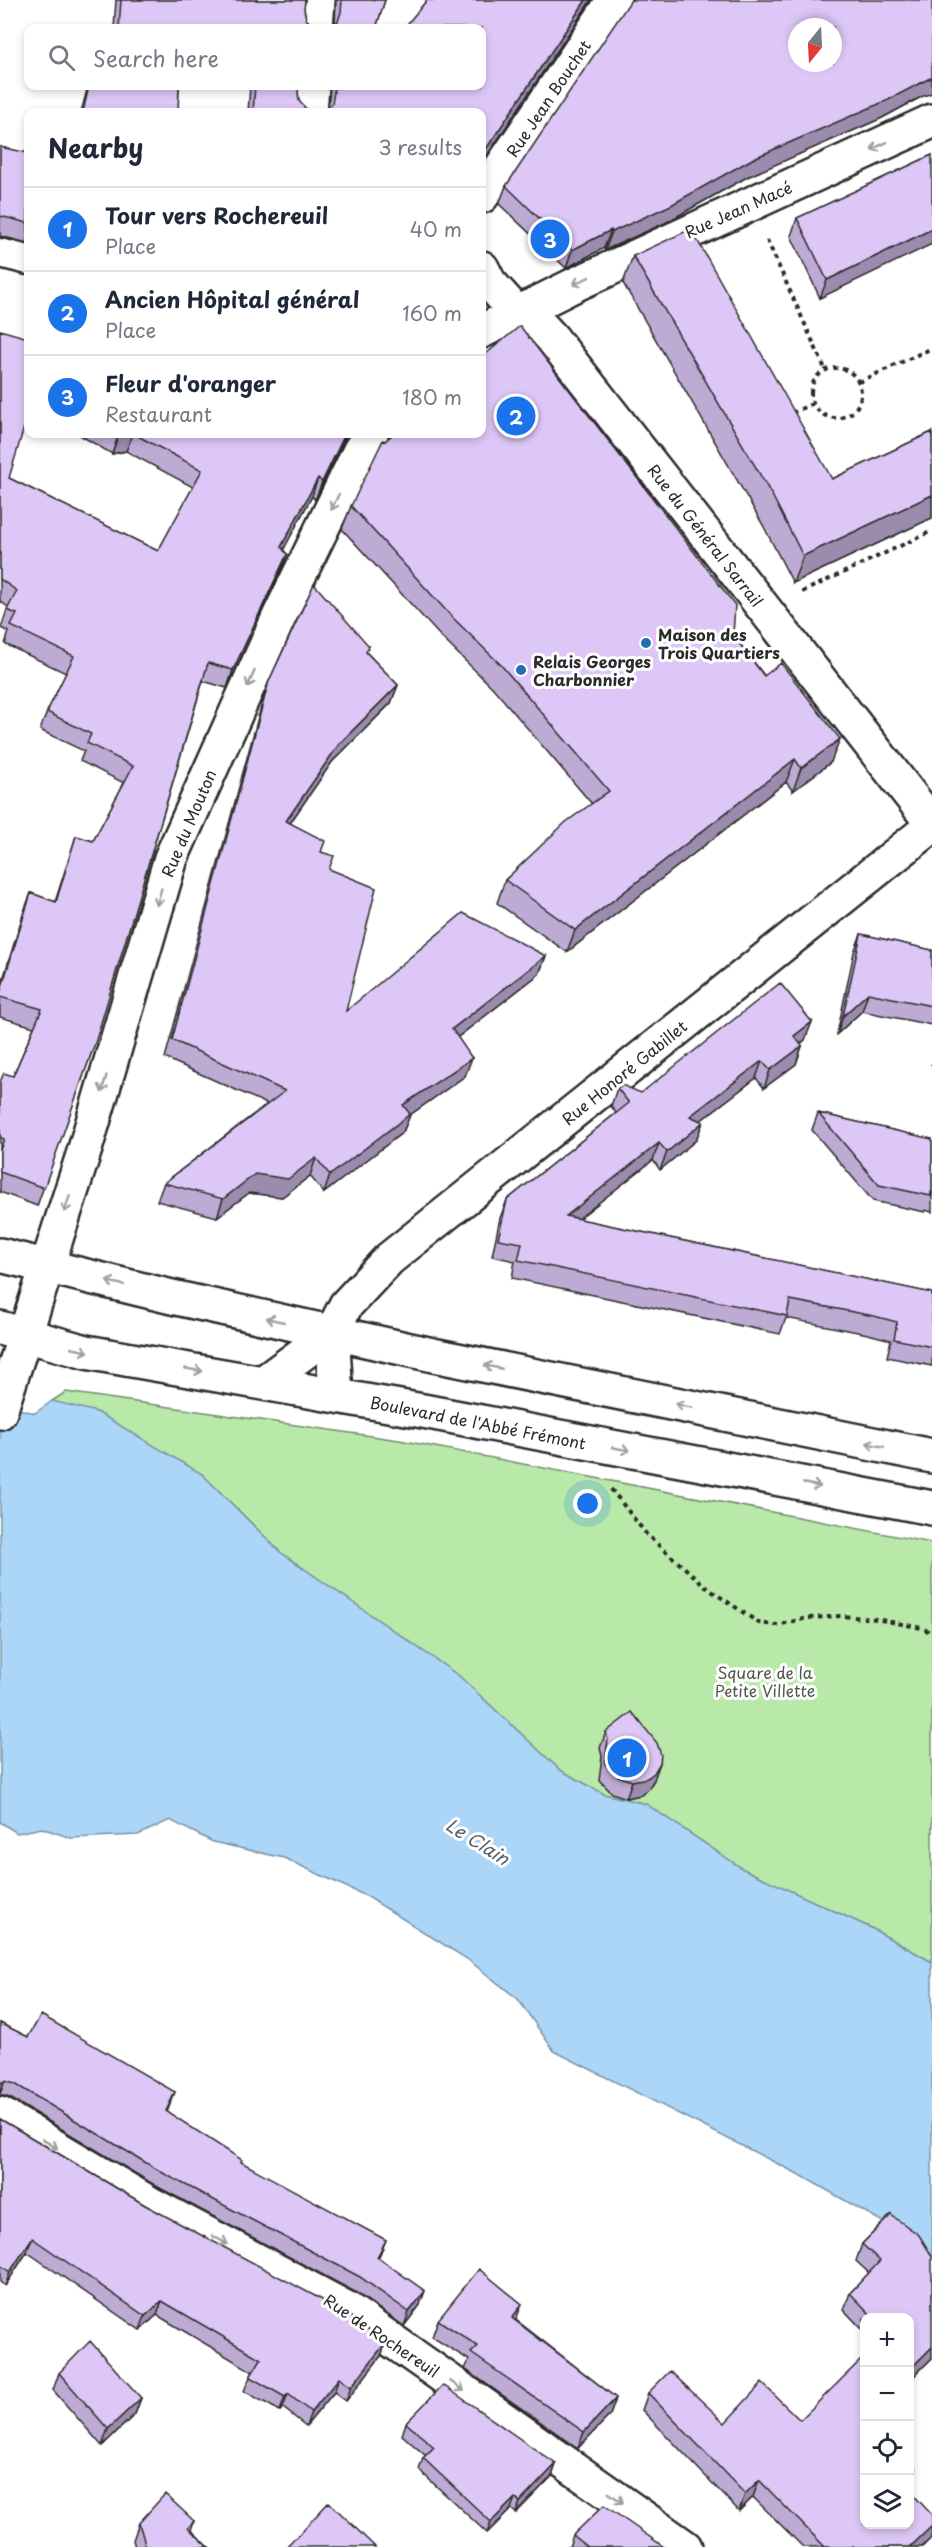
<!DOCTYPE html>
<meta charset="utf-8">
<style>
:root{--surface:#fff;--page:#f2f2f3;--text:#1f2937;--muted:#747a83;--line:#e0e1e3;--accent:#1a73e8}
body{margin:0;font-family:"Playpen Sans",sans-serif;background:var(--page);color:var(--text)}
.controls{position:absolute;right:18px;bottom:18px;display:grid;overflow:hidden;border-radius:12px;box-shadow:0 3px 9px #0003}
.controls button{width:54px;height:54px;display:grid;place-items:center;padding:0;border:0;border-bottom:2px solid var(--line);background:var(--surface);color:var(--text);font:30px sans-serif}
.compass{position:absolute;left:788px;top:18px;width:54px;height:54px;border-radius:50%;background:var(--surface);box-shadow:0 3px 9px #0003;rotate:198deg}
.you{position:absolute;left:588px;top:1504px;width:21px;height:21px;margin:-15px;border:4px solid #fff;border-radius:50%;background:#1a73e8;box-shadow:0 0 0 9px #1a73e833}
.badge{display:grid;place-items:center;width:39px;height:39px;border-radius:50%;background:var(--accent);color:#fff;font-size:20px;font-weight:700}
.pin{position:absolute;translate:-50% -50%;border:3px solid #fff;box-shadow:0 2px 6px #0006}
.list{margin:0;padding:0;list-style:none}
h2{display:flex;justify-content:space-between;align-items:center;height:78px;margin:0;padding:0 24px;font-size:26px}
h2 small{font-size:20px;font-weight:400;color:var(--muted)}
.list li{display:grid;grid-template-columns:39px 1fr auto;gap:18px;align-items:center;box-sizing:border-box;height:84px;padding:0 24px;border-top:2px solid var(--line)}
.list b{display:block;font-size:22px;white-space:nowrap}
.list p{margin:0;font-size:20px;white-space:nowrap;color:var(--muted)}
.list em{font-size:20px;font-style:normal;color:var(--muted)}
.icon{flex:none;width:33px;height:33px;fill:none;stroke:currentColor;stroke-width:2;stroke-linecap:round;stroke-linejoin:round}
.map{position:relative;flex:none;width:932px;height:2547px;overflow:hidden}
.search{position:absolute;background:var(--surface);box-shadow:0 3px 9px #0003;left:24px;top:24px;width:462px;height:66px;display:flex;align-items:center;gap:15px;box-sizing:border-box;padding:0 21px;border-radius:12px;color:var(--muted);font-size:22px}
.panel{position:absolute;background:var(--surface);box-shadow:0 3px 9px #0003;left:24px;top:108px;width:462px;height:330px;border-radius:12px}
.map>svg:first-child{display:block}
.green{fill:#b9e9a8;stroke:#728a6a;stroke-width:1.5}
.water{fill:#acd6f7;stroke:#7892a5;stroke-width:1.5}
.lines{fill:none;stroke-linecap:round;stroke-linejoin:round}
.lane-casing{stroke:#2b2b2b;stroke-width:33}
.street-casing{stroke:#2b2b2b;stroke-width:38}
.secondary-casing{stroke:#2b2b2b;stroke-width:38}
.path{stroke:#2b2b2b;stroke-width:4;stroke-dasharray:4.5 4.5;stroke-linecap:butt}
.lane{stroke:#fff;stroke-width:28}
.street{stroke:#fff;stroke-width:33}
.secondary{stroke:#fff;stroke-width:33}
.wall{fill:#beabd4;stroke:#2b2b2b;stroke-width:1.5}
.shaded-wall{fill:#9b8bad;stroke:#2b2b2b;stroke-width:1.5}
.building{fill:#ddc7f7;stroke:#2b2b2b;stroke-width:1.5;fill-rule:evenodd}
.oneway{stroke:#a0a0a0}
.poi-dot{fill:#1f6fb2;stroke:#fff;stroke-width:2}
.labels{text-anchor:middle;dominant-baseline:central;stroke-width:6;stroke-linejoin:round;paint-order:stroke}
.street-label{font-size:16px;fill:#2b2b2b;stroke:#fff}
.poi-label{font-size:16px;font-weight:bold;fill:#2b2b2b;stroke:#fff;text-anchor:start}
.park-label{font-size:16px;fill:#4e5a4a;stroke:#fff}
.water-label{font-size:18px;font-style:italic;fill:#525e68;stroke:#fff}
</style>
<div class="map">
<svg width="932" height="2547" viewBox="0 0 932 2547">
<rect width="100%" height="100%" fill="#fff"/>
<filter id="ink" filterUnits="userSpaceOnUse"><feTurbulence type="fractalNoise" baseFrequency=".0167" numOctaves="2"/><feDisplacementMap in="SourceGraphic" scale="12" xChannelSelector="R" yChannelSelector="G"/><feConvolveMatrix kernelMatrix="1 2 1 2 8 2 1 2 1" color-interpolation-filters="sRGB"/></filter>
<g filter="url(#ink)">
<path class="green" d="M66 1392 399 1440 932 1543V1962L871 1928 743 1869 646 1804 604 1794 560 1770 459 1676 280 1552 202 1474 52 1401Z"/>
<path class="water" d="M52 1401 97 1412 202 1474 280 1552 459 1676 560 1770 604 1794 646 1804 743 1869 871 1928 932 1962V2258L920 2243 802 2176 554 2051 518 1999 467 1959 368 1897 284 1858 213 1842 170 1820 138 1835 71 1838 42 1828 17 1833 0 1822V1405L35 1413Z"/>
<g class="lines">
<defs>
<path id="lane" d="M0 253 28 260"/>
<path id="street" d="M316 28 318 0
M310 112 312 86
M482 196 614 0
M482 268 489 282 517 313 539 324 552 338 932 823
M482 331 574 285 932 121
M0 1412 85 1149 171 858 279 617 360 450 371 434
M0 2114 149 2203 346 2308 685 2547"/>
<path id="secondary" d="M0 1255 172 1297 433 1355 932 1456
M0 1328 86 1352 423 1411 932 1508
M332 1332 336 1395
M264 1382 332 1332 346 1305 389 1259 932 826"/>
</defs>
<use href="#lane" class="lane-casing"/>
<use href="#street" class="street-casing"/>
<use href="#secondary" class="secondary-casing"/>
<path class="path" d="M767 240 826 371
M811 393a25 25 0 1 1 50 0a25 25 0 1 1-50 0Z
M859 382 932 348
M792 413 814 403
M802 592 932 531
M932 1065V1064
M611 1489 647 1535 710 1590 759 1623 777 1625 808 1618 842 1616 876 1619 922 1628 932 1633"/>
<use href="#lane" class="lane"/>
<use href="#street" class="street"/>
<use href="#secondary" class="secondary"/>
</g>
<path class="wall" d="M116 0H305L304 9 306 19 312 25 321 28 331 26 335 23 336 0H385L376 28H114Z
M427 0H591L482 163V112L325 110 328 108 330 86H358L357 87Z
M88 86H179L178 112H81Z
M250 86H299L298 92 299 101 307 110 316 112H248Z
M921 97 882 118 747 177 665 223 605 250 604 248 566 268 499 204 506 186Z
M0 147 28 153V243L0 236Z
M932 155 820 298 791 236 797 218Z
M633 256 832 479 932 432V518L793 583 763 525 623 283Z
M0 330 9 478 158 551 193 487 126 451 112 454 78 434H346L343 442 315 500 312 496 283 550 287 554 280 572 227 688 203 681 96 1040 37 1206 0 1192V1082L13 1076 34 1027 0 1017V989L24 911 31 893 55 902 76 836 93 841 124 783 80 761 84 751 40 730 47 712 66 673 5 644 9 632 1 628 8 607 0 601Z
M351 506 733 635 831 762 793 791 786 782 567 952 497 903 505 880 592 804 493 688 443 639 342 529Z
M369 646 366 652 398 685 391 703 332 762 290 823 321 852 329 869 346 1011 546 956 539 974 458 1037 465 1076 410 1115 403 1132 324 1193 310 1176 282 1197 249 1193 217 1217 157 1201 164 1183 267 1104 165 1058 263 699 269 681Z
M861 934 932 950V1025L862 1011 837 1034 854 952Z
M805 1040 800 1044 802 1046 796 1064 764 1088 756 1078 700 1121 703 1122 696 1140 660 1170 653 1160 578 1219 932 1293V1366L887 1357 891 1340 868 1334 786 1318 780 1334 512 1278 515 1261 492 1256 500 1218 507 1200 616 1113 611 1106 617 1088 641 1093Z
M818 1113 932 1139V1212L925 1210V1212L873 1201 812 1130Z
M606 1732 654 1780 648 1789 641 1795 626 1798 612 1793 599 1780 602 1756 600 1748Z
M0 2023 28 2037 175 2092 167 2112 241 2163 386 2240 378 2258 420 2305 404 2326 355 2292 158 2187 10 2098 0 2095Z
M0 2119 145 2205 386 2342 381 2356 346 2401 334 2392 306 2426 283 2408 280 2411 244 2391 250 2377 253 2372 157 2315 140 2330 27 2252 5 2286 0 2282Z
M891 2215 932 2358 909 2381V2318H864V2331L844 2310 850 2293 869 2273 856 2261 862 2244Z
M438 2320H516L616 2398 610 2415 578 2448 465 2369 469 2360 432 2337Z
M59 2373 141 2398 135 2414 102 2446 53 2390Z
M648 2393 725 2423 864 2524 931 2538 922 2547H803L753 2497 739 2511 642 2410Z
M406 2423 556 2464 552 2476 516 2513 511 2509 487 2533 419 2470 423 2458 426 2456 402 2435Z
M194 2521 191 2530 209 2547H135L133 2540 139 2523Z
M573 2535 664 2547H569Z"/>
<path class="shaded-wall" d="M586 0H591L482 163V155Z
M932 77V93L921 97 882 118 747 177 665 223 605 250 612 232 754 158Z
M932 229V244L820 298 827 280Z
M611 230 604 248 566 268 572 250Z
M133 434 126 451 112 454 118 436Z
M345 434H346L343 442 315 500 322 482Z
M318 478 312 496 275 566 281 547Z
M932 495V518L793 583 803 556Z
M287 554 280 572 227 688 233 670Z
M398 685 391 703 332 762 279 839 286 821 339 744Z
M840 739 831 762 793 791 801 768Z
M795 759 786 782 567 952 575 930Z
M546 956 539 974 445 1047 452 1029Z
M868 993 862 1011 837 1034 843 1016Z
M812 1022 805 1040 788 1054 794 1036Z
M802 1046 796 1064 764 1088 770 1070Z
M472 1058 465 1076 410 1115 403 1132 324 1193 330 1175 403 1105Z
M762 1061 756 1078 683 1134 690 1116Z
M703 1122 696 1140 660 1170 667 1152Z
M659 1143 653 1160 559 1234 566 1216Z
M316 1158 310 1176 282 1197 249 1193 217 1217 223 1199 255 1174Z
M660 1763 654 1780 648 1789 641 1795 626 1798 632 1781Z
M5 2081 0 2094V2083Z
M32 2238 27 2252 5 2286 10 2272Z
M386 2240 380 2254 371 2271 377 2257Z
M425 2291 420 2305 404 2326 409 2312Z
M162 2301 157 2315 140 2330 145 2316Z
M522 2304 516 2320 506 2334 512 2318Z
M386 2342 381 2356 346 2401 351 2387Z
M932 2347V2358L909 2381V2370Z
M339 2378 334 2392 306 2426 311 2412Z
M288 2394 283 2408 280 2411 285 2397Z
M141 2398 135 2414 102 2446 108 2429Z
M616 2398 610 2415 578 2448 584 2432Z
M556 2464 552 2476 516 2513 520 2502Z
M916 2469 910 2486 909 2487V2476Z
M759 2480 753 2497 739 2511 745 2494Z
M515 2498 511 2509 487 2533 491 2522Z
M932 2526 931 2538 922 2547H910Z"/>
<path class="building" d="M121 0H305L304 9 306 19 312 25 321 28 331 26 338 21 341 12 342 0H385L376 28H119Z
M427 0H586L482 155V112H316L325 110 332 104 335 86H358L357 87 358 86H482V28H404Z
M631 0H932V77L888 100 754 158 671 205 612 232 611 230 572 250 506 186ZM797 27H833V63H797Z
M89 86H179L178 112H83Z
M255 86H299L298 92 299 101 307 110 316 112H253Z
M0 147 28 153V223L0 216Z
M932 155V229L827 280 797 218Z
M691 229 832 479 932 432V495L803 556 773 497 633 256Z
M520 326 735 605 733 635 764 676 781 663 840 739 801 768 795 759 575 930 505 880 566 822 609 791 501 665 451 616 351 506 383 440 385 441 393 434H482V357Z
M0 330 28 338V414L9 478 158 551 202 470 134 434H345L322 482 318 478 281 547 287 554 233 670 208 663 96 1040 44 1188 0 1172V1150L4 1139 0 1137V1082L4 1073 13 1076 42 1009 0 997V993L31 893 56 902 76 836 93 841 133 766 87 743 91 734 47 712 74 656 11 626 17 614 7 610 17 591 0 579Z
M115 434H131L118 436Z
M314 584 369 646 366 652 398 685 339 744 286 821 325 841 321 852 334 856 329 869 376 888 346 1011 463 913 546 956 452 1029 472 1058 403 1105 410 1114 330 1175 316 1158 288 1179 255 1174 223 1199 164 1183 285 1091 172 1040 269 681Z
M861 934 932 950V1006L868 993 843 1016Z
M780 983 812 1022 794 1036 802 1046 770 1070 762 1061 690 1116 703 1122 667 1152 659 1143 566 1216 932 1293V1347L894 1339 897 1322 874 1316 790 1300 787 1316 518 1260 522 1243 498 1239 507 1200 629 1103 617 1088 622 1085 641 1093Z
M818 1113 932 1139V1194L931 1193V1196L879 1185Z
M632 1712 657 1743 661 1755 660 1763 654 1773 647 1778 632 1781 618 1776 605 1764 608 1739 606 1732Z
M41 2015 175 2092 166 2111 242 2160 241 2162 386 2240 377 2257 425 2291 409 2312 360 2277 163 2173 15 2084 5 2081 0 2083V2023L28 2037Z
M0 2119 145 2205 341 2310 386 2342 351 2387 339 2378 311 2412 288 2394 285 2397 250 2377 261 2359 162 2301 145 2316 32 2238 10 2272 0 2265Z
M891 2215 919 2235 932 2256V2347L909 2370V2318H874L850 2293 880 2261 862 2244Z
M479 2269 522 2304 512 2318 616 2398 584 2432 471 2353 478 2346 438 2320Z
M90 2341 141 2398 108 2429 59 2373Z
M864 2357V2524H909V2490L932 2515V2526L910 2547H825L759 2480 745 2494 648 2393 670 2371 725 2423 762 2383 800 2420Z
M443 2385 556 2464 520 2502 515 2498 491 2522 423 2458 434 2447 406 2423Z
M909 2462 916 2469 909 2476Z
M165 2494 194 2521 188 2528 209 2547H146L139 2523Z
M329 2502 375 2547H287Z
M604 2505 664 2547H588L573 2535Z"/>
<defs><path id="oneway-shaft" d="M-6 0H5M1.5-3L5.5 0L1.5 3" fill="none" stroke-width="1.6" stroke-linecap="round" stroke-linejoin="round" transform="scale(1.5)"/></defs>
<g class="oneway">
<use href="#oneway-shaft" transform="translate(879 146) rotate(155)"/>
<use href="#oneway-shaft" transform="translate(581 281) rotate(155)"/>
<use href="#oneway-shaft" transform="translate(335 502) rotate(116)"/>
<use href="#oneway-shaft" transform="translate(251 679) rotate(114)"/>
<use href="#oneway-shaft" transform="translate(159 897) rotate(106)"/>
<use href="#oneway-shaft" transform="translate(104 1084) rotate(106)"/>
<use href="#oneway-shaft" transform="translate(67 1204) rotate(108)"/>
<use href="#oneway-shaft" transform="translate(115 1283) rotate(-167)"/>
<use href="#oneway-shaft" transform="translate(275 1320) rotate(-167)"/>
<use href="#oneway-shaft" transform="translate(80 1350) rotate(13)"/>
<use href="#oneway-shaft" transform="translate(493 1367) rotate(-169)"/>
<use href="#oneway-shaft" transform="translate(194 1370) rotate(10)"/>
<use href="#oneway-shaft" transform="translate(684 1406) rotate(-168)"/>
<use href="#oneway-shaft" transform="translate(875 1445) rotate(-169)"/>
<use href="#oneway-shaft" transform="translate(621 1449) rotate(11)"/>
<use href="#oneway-shaft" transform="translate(812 1485) rotate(11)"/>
<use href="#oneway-shaft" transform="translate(50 2144) rotate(31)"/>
<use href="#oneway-shaft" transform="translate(220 2240) rotate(28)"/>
<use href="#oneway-shaft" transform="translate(457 2386) rotate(35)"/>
<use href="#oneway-shaft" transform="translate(616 2498) rotate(35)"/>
</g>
</g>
<g class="poi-dot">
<circle cx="646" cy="643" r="6"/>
<circle cx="521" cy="670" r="6"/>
</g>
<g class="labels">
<g class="street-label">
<text transform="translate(548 98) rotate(-56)">Rue Jean Bouchet</text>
<text transform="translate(738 209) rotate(-24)">Rue Jean Macé</text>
<text transform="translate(706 535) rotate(52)">Rue du Général Sarrail</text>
<text transform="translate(188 823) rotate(-67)">Rue du Mouton</text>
<text transform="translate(624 1072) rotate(-39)">Rue Honoré Gabillet</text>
<text transform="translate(478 1422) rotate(11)">Boulevard de l'Abbé Frémont</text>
<text transform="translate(382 2335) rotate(34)">Rue de Rochereuil</text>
</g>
<g class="poi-label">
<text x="658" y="634">Maison des<tspan x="658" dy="18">Trois Quartiers</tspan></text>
<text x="533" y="661">Relais Georges<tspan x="533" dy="18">Charbonnier</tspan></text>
</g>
<g class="park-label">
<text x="765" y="1672">Square de la<tspan x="765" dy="18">Petite Villette</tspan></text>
</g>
<g class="water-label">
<text transform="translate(478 1841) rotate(32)">Le Clain</text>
</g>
</g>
</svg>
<div class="controls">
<button>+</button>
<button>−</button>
<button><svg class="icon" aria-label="locate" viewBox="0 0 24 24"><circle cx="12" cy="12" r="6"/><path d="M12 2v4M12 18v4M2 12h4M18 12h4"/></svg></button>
<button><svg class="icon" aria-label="layers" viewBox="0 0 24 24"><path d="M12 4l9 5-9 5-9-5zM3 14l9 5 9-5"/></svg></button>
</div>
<svg class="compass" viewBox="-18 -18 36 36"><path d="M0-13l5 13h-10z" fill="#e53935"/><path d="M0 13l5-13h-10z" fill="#747a83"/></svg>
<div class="you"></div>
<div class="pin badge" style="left:627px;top:1758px">1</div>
<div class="pin badge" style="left:516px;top:416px">2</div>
<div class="pin badge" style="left:550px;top:239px">3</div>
<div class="search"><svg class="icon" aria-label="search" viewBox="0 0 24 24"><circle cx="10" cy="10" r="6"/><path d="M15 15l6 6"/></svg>Search here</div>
<section class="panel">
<h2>Nearby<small>3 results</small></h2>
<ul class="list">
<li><span class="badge">1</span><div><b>Tour vers Rochereuil</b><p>Place</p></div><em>40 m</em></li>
<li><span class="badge">2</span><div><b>Ancien Hôpital général</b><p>Place</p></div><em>160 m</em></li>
<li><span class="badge">3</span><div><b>Fleur d'oranger</b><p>Restaurant</p></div><em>180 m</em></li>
</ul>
</section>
</div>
